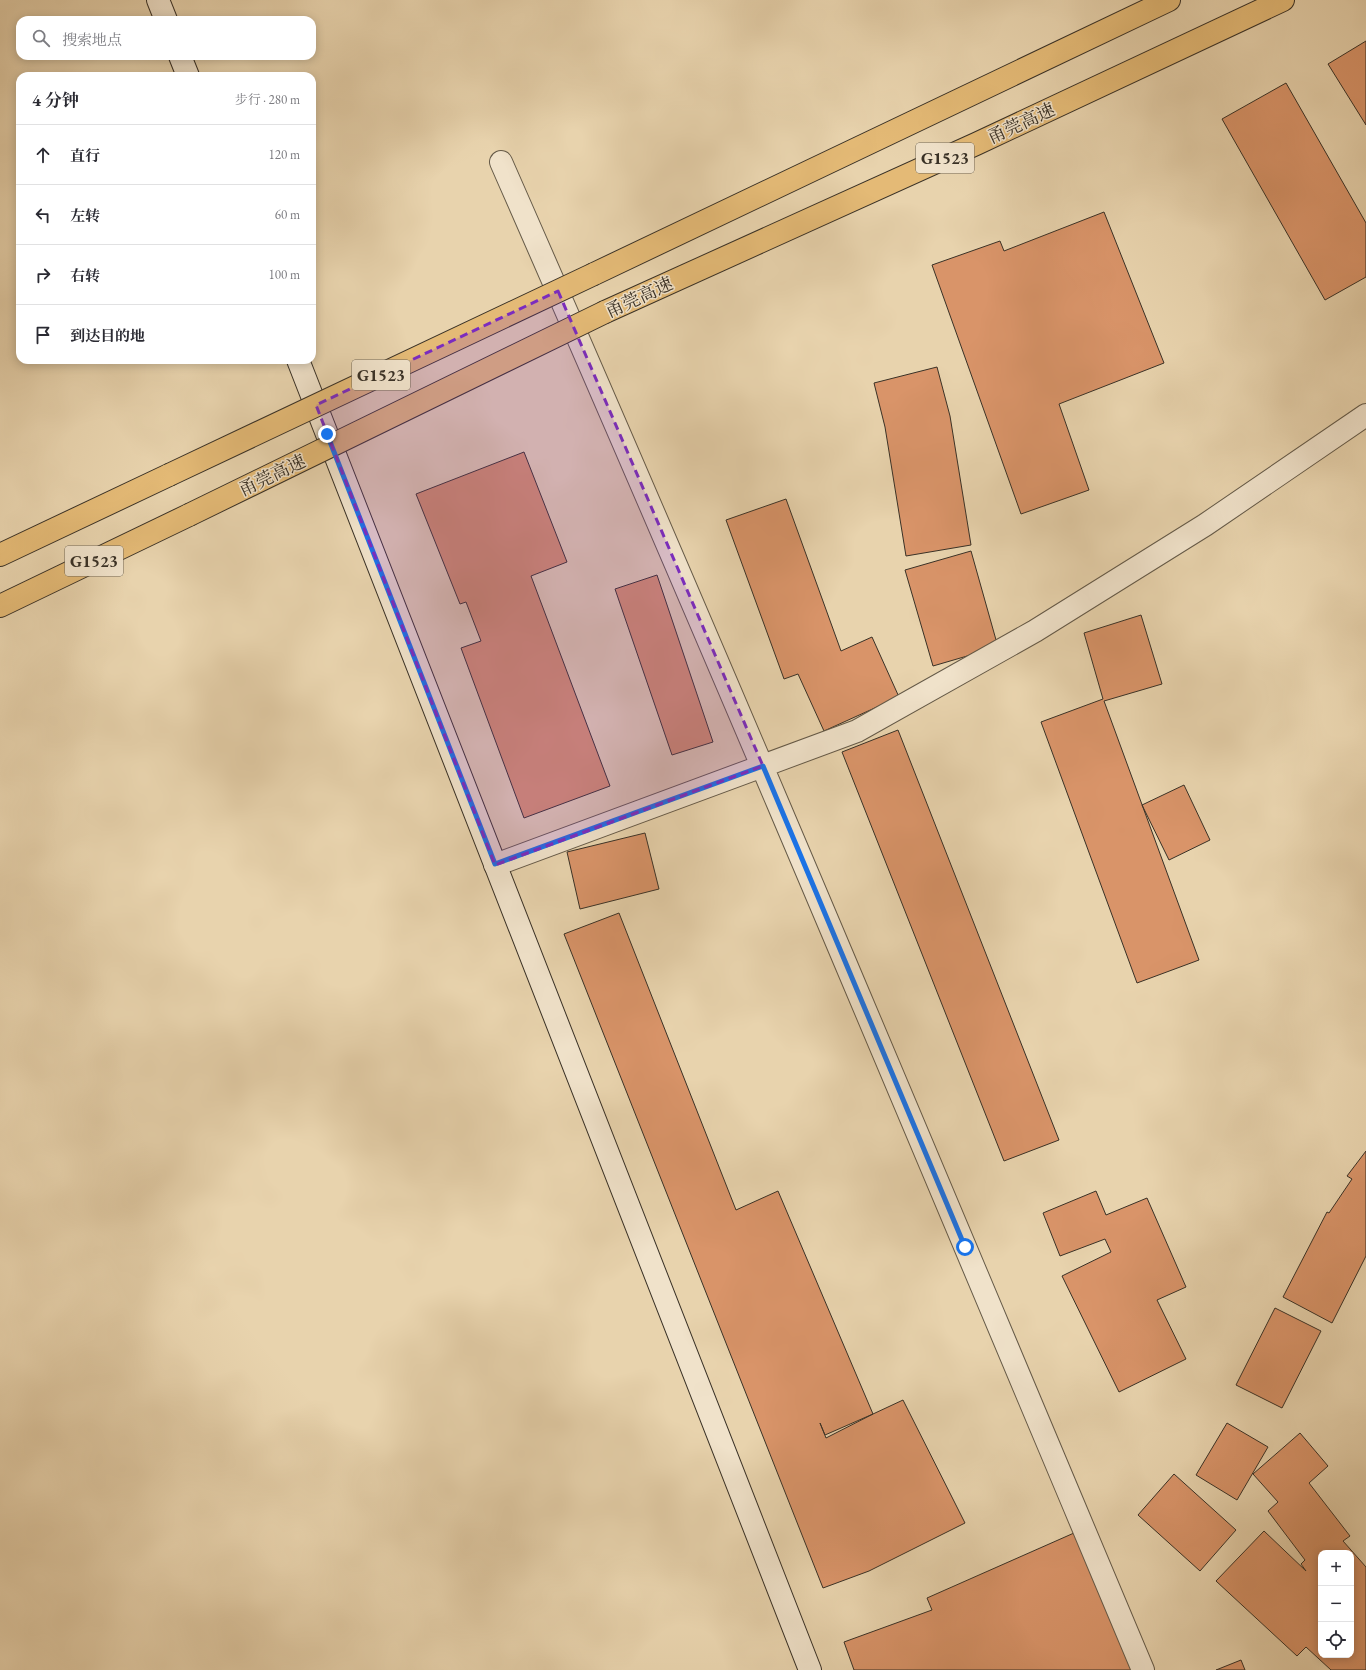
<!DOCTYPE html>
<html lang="zh">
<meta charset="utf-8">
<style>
:root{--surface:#fff;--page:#f2f2f3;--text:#2b2b33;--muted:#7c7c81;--line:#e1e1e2}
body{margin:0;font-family:"EB Garamond","Noto Serif SC",serif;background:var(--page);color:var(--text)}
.controls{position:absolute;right:12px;bottom:12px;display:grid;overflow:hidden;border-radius:8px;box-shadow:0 2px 10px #0003}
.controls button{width:36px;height:36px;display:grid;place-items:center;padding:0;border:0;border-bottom:1px solid var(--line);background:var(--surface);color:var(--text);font:20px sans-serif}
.stop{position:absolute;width:12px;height:12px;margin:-9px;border:3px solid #1a73e8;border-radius:50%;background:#fff}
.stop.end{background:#1a73e8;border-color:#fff;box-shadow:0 1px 4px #0008}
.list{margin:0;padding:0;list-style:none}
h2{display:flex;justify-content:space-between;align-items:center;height:52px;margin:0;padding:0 16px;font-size:17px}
h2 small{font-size:13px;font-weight:400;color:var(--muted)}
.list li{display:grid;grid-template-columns:26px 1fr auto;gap:12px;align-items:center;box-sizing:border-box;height:60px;padding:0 16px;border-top:1px solid var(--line)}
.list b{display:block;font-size:15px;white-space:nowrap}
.list em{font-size:13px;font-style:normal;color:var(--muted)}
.icon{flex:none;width:22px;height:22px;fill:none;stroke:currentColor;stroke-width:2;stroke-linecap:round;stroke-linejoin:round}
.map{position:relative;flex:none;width:1366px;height:1670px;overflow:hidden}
.search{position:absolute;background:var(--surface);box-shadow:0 2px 10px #0003;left:16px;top:16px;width:300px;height:44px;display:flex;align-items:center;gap:10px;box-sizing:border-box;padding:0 14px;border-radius:12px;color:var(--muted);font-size:15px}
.panel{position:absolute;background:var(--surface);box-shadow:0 2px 10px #0003;left:16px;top:72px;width:300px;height:292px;border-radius:12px}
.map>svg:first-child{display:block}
.building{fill:#d99469;stroke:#393126;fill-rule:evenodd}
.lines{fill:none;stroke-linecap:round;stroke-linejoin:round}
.street-casing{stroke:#655a48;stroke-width:24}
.secondary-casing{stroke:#393126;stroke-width:24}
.highway-casing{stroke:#393126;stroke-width:24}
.street{stroke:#f0e2ca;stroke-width:22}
.secondary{stroke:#f0e2ca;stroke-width:22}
.highway{stroke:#e4ba76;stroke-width:22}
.highway-bridge-casing{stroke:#393126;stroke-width:24;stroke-linecap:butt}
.highway-bridge{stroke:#e4ba76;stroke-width:22}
.route{stroke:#1a73e8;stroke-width:5}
.marked{fill:#7b2cbf;fill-opacity:0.2;stroke:#7b2cbf;stroke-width:3;stroke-dasharray:8 5;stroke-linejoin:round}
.labels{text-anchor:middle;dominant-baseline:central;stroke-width:3;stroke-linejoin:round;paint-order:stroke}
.shield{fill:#f0e2ca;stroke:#706657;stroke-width:1}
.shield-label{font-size:17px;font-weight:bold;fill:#393126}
.street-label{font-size:18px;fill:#393126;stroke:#f0e2ca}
</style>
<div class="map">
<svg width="1366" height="1670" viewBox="0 0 1366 1670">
<rect width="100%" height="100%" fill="#e8d3ad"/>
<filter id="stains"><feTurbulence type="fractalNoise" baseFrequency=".005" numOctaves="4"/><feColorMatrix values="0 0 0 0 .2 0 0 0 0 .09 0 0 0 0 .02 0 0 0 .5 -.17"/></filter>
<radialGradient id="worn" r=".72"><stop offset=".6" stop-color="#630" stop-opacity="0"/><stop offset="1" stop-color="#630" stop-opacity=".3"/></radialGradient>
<path class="building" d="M1366 41V125L1328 64Z
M1286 83 1366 223V277L1325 300 1222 119Z
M1104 212 1164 363 1059 404 1089 490 1021 514 932 265 1000 241 1004 251Z
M937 367 950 416 971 545 906 556 885 427 874 383Z
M524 452 567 562 531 576 610 786 524 818 461 648 481 641 466 602 460 604 416 494Z
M786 499 841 651 872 637 899 697 824 731 798 674 784 679 726 520Z
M971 551 998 647 933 666 905 570Z
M657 575 713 742 672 755 615 589Z
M1141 615 1162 684 1104 701 1199 960 1137 983 1041 722 1103 699 1084 633Z
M898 730 1059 1140 1004 1161 842 752Z
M1184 785 1210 840 1169 860 1142 805Z
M645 833 659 889 580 909 567 852Z
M619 913 736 1210 778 1191 873 1414 903 1400 965 1523 869 1571 823 1588 564 934ZM873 1414 826 1438 820 1423 825 1435Z
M1366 1151V1256L1332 1323 1283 1297 1327 1212 1329 1213 1352 1179 1347 1176Z
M1096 1191 1106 1215 1147 1198 1186 1287 1157 1300 1186 1359 1119 1392 1062 1276 1111 1252 1105 1239 1060 1256 1043 1213Z
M1275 1308 1321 1331 1282 1408 1236 1385Z
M1227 1423 1268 1447 1237 1500 1196 1475Z
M1300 1433 1328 1466 1309 1483 1350 1536 1343 1541 1366 1567V1670H1331L1306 1647 1297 1656 1216 1581 1264 1531 1306 1571 1301 1564 1305 1560 1268 1511 1278 1502 1253 1474ZM1321 1553H1351V1655H1321Z
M1174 1474 1236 1530 1200 1571 1138 1515Z
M1074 1533 1132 1670H854L844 1642 932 1610 927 1598Z
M1241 1660 1245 1670H1216Z"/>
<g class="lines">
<defs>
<path id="street" d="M501 162C721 662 931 1166 1143 1670
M495 865 857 731 1035 631 1205 525 1366 415"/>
<path id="secondary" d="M158 0 166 20
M180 56 188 76
M298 360 810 1670"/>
<path id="highway" d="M594 274 1169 0
M605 312 976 144 1283 0
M0 555 169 475
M0 606 189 515"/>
</defs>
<use href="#street" class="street-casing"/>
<use href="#secondary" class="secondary-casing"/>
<use href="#highway" class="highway-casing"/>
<use href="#street" class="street"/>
<use href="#secondary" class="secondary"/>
<use href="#highway" class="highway"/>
<defs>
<path id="highway-bridge" d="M169 475 594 274
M189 515 605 312"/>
</defs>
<use href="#highway-bridge" class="highway-bridge-casing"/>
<use href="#highway-bridge" class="highway-bridge"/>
</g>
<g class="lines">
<path class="route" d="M327 434 495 864 763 766 965 1247"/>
</g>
<path class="marked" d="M558 291 763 766 495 865 316 405Z"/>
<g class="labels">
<g class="shield">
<rect x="916" y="143" width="58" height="30" rx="3"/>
<rect x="352" y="360" width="58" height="30" rx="3"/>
<rect x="65" y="546" width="58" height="30" rx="3"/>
</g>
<g class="shield-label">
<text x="945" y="158">G1523</text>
<text x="381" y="375">G1523</text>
<text x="94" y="561">G1523</text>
</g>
<g class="street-label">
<text transform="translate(1021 123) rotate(-25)">甬莞高速</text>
<text transform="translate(639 297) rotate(-25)">甬莞高速</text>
<text transform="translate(272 475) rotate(-26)">甬莞高速</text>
</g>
</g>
<rect width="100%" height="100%" filter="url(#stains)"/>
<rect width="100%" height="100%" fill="url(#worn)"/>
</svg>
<div class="controls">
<button>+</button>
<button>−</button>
<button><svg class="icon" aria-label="locate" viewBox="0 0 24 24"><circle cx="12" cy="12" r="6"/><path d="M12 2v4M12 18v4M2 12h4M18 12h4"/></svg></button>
</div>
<div class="stop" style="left:965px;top:1247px"></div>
<div class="stop end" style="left:327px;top:434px"></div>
<div class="search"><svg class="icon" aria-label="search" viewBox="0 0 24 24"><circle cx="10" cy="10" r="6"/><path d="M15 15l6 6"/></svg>搜索地点</div>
<section class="panel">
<h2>4 分钟<small>步行 · 280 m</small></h2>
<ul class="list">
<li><svg class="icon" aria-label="ahead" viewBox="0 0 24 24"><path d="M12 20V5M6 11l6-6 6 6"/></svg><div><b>直行</b></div><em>120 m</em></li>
<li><svg class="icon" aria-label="left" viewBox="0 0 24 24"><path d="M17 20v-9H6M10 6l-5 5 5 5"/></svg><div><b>左转</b></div><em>60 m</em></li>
<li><svg class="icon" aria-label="right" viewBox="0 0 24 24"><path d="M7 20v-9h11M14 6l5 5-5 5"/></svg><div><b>右转</b></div><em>100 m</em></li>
<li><svg class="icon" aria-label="arrive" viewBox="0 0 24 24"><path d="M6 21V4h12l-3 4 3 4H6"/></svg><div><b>到达目的地</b></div></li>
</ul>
</section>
</div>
